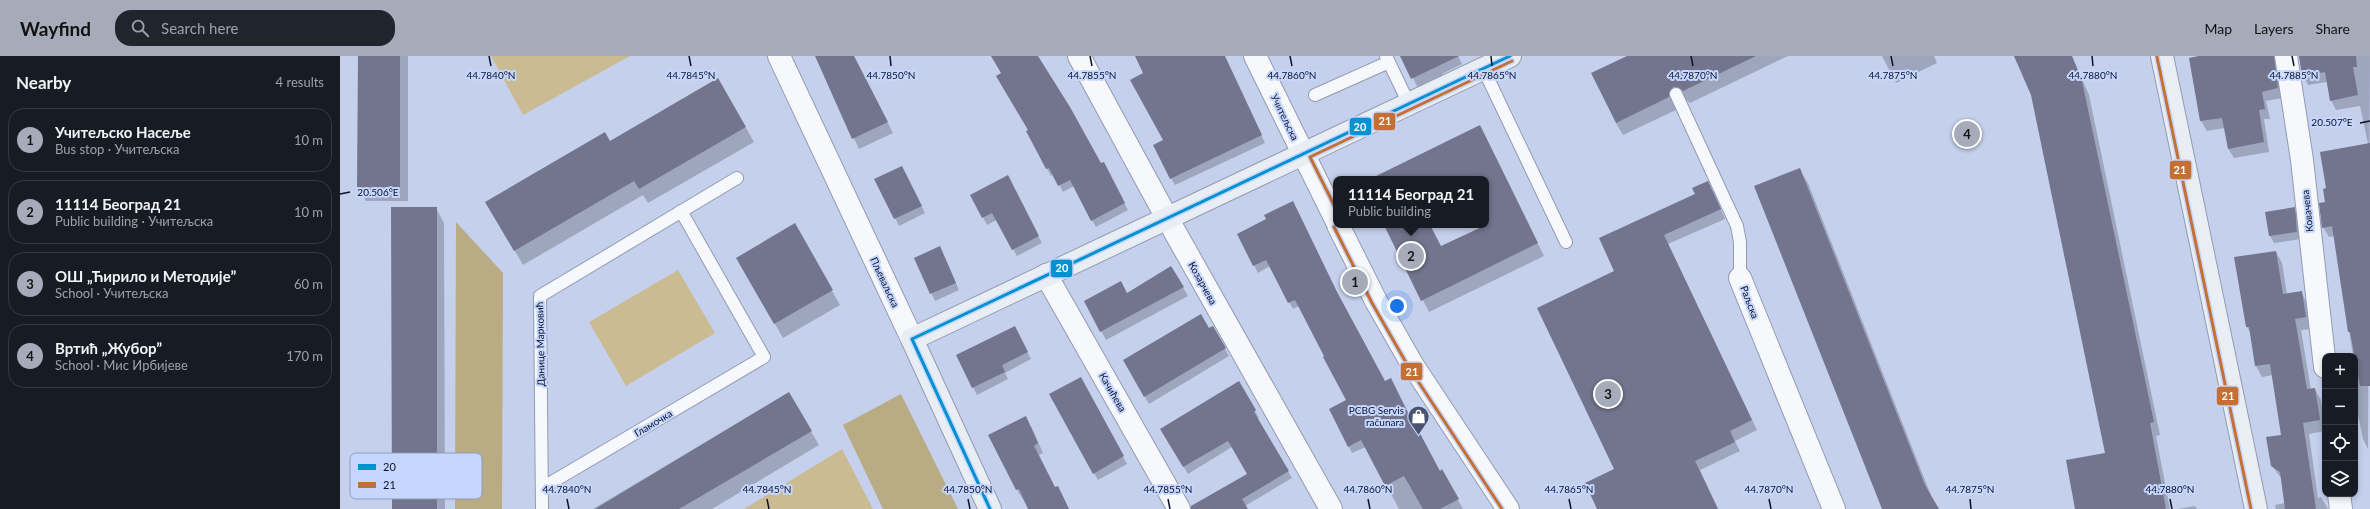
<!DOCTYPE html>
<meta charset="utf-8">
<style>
:root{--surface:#171b24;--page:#20242c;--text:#f1f3f6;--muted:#9ea1a6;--line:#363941;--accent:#a6abb9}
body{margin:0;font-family:Lato,sans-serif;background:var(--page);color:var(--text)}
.controls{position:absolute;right:12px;bottom:12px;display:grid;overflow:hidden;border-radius:8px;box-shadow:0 2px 6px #0003}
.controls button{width:36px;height:36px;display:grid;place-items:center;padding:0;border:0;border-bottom:1px solid var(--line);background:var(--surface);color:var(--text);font:20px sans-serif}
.you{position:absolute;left:1057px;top:250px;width:14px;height:14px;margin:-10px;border:3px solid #fff;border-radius:50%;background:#1a73e8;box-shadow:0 0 0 6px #1a73e833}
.badge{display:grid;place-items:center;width:26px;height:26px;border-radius:50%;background:var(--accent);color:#111;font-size:13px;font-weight:700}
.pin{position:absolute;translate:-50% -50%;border:2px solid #fff;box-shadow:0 1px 4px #0006}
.popup{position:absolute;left:993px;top:120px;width:156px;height:52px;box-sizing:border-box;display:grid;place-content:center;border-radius:8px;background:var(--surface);filter:drop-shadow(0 1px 3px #0005);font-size:13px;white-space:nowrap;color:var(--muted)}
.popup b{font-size:15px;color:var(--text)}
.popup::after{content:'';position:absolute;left:50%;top:100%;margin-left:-8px;border:8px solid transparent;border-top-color:var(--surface)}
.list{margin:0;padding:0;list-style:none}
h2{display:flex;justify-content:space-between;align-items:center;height:52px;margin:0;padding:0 16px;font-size:17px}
h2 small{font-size:13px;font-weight:400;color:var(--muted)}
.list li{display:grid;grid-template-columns:26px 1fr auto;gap:12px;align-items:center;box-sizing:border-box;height:64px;margin:0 8px 8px;padding:0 8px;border:1px solid var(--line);border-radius:16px}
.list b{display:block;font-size:15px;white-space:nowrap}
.list p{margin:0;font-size:13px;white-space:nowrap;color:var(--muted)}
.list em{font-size:13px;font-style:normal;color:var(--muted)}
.icon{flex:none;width:22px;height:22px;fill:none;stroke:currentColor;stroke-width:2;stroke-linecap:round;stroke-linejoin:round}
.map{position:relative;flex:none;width:2030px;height:453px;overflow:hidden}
header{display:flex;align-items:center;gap:24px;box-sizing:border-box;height:56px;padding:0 20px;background:var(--accent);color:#111}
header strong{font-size:19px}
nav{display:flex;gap:22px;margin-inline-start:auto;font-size:14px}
.search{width:280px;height:36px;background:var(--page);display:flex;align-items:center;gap:10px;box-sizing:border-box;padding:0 14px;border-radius:16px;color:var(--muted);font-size:15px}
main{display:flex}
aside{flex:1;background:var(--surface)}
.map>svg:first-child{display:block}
.green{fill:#cabb93}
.forest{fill:#b9ab83}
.shadow{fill:#0003}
.building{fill:#72758d}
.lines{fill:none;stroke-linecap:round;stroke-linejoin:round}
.lane-casing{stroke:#929bb3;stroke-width:14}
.street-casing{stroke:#929bb3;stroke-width:24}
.secondary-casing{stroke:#929bb3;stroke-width:24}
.lane{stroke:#f6f8fc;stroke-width:12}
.street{stroke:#f6f8fc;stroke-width:22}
.secondary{stroke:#e8eef3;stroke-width:22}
.bus-1-casing{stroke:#c6d6fe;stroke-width:6}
.bus-2-casing{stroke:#c6d6fe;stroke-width:6}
.bus-1{stroke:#0091d1;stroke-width:3}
.bus-2{stroke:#c66f32;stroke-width:3}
.ticks{fill:none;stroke:#0a1229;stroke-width:1.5}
.labels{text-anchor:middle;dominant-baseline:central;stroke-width:4;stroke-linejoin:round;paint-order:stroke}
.street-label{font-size:10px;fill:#0a1229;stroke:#c6d6fe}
.poi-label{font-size:10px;fill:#0a1229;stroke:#c6d6fe;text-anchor:end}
.key{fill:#c6d6fe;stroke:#8e9bbe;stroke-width:1}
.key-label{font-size:11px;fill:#0a1229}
.ticks-label{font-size:10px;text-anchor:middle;fill:#0a1229;stroke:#c6d6fe;stroke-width:4;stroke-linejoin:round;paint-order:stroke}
.line-badge{stroke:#c6d6fe;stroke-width:1.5}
.badge-label{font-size:11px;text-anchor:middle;font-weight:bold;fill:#fff}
</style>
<header>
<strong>Wayfind</strong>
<div class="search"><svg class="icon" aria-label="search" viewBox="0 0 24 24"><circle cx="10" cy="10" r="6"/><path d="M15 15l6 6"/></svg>Search here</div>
<nav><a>Map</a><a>Layers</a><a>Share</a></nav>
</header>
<main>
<aside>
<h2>Nearby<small>4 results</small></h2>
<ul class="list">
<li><span class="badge">1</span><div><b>Учитељско Насеље</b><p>Bus stop · Учитељска</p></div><em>10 m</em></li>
<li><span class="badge">2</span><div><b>11114 Београд 21</b><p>Public building · Учитељска</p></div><em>10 m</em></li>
<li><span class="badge">3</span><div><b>ОШ „Ћирило и Методије”</b><p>School · Учитељска</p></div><em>60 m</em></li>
<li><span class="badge">4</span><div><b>Вртић „Жубор”</b><p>School · Мис Ирбијеве</p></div><em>170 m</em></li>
</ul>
</aside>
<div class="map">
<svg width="2030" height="453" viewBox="0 0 2030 453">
<rect width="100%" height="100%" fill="#c5d0ed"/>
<path class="green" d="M151 0H290L183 59Z
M338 214 375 277 286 330 249 266Z
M502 393 533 453H404Z"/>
<path class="forest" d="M116 166 163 217 162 453H115Z
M561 338 618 453H543L503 369Z"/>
<path class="shadow" d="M18 0H68V145H26L18 131Z
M476 0H514L553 77 519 93Z
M653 0H697L761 108 767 114 788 154 756 171 734 130 723 136 714 118 711 120 687 76 690 74Z
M796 0H884L925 87 835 129 831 122 824 84 805 17Z
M1062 0H1118L1122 8 1102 18 1104 22 1079 34Z
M1289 0H1448L1350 47 1345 43 1339 44 1335 50 1336 54 1283 79 1276 67Z
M1542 0H1594L1597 7 1556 27Z
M1674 0H1732L1749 39 1820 379 1816 380 1830 453H1736L1767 397 1692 39Z
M1861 0H1944L1943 42 1926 45 1930 63H1924L1929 96 1894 102 1888 92 1885 72 1867 75 1861 65 1850 3Z
M1959 0H2030L2028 393 2023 383 2015 344V300H2013L1994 180 1989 181 1983 171 1987 133 2028 88 2020 50 1996 54 1991 44 1987 26 1968 29 1963 19Z
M378 23 414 86 308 147 303 139 183 209 147 146 270 86Z
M1146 82 1204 200 1089 256 1045 169H1090L1101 191 1146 169V123H1033Z
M1459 113 1468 127 1592 442 1599 453H1543Z
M565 118 585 157 559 170 536 124Z
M671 127 702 187 677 200 657 164 647 169 632 139Z
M1373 135 1385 163 1328 188 1417 374 1395 385 1400 395 1360 414 1378 453H1258L1276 413V215L1356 139Z
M953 146 1000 242 1045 326 1054 330 1099 416 1102 415 1123 453H1059L1026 391 1012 397 1009 391 1007 345 959 250 953 253 930 210 918 217 899 179 928 164Z
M96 152 104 167 105 453H52Z
M1954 152 1958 159 1961 183 1934 187 1930 180Z
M455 169 500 249 443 282 397 202Z
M600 191 619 234 595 245 575 202Z
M1936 196 1942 207 1947 238 1961 236 1967 247 1972 273 1961 274 1971 334 1975 333 1981 344 1985 369V375L1969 378 1978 442 1981 441 1988 453H1936L1935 449 1945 447 1942 423 1932 410 1942 380 1933 319 1922 321 1916 310 1911 278 1907 271 1895 202Z
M831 211 848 240 766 284 745 245 787 238Z
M873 271 889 300 809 348 784 305Z
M679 279 691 303 665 317 668 323 637 339 618 300Z
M740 322 787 408 758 424 710 339Z
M899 326 919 362 917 363 952 422 905 450 907 453H870L908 418 892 391 848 418 822 374Z
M448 337 479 389 372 453H253Z
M691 370 703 397 699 399 715 432 718 431 729 453H689L677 434Z
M1855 450 1857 453H1837Z"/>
<path class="building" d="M18 0H60V131H17Z
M475 0H514L548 66 512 83Z
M651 0H698L730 51 761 107 764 106 785 147 751 165 730 124 718 130 709 112 706 113 686 75 688 74 656 20 661 17Z
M795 0H885L922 79 830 123 813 89 823 84 790 24 803 17Z
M1060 0H1119L1071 23Z
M1287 0H1416L1343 35 1337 31H1333L1329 37V41L1276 67 1251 17Z
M1674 0H1732L1742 25 1814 366 1810 367 1826 453H1735L1726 404 1765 397 1691 39Z
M1859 0H1934L1938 32 1922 36 1925 53 1919 54 1924 86 1888 93 1882 62 1860 65 1849 2Z
M1959 0H2016L2017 11H2013L2018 39 1990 45 1985 16 1962 20Z
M378 22 406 71 299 133 294 125 174 195 145 146 265 76 270 85Z
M1140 69 1198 187 1081 245 1044 169H1090L1101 190 1146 169V123H1030Z
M2030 87V330H2020L2010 276H2008L1992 170 1982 172 1979 147 1985 146 1983 133 1986 132 1980 96Z
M562 110 582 150 554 163 534 123Z
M1460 112 1585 429 1599 453H1542L1414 130Z
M668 119 699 180 672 194 652 157 642 162 630 139Z
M1368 125 1381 153 1324 179 1412 364 1390 375 1395 386 1355 405 1378 453H1257L1245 427 1274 413 1197 252 1274 215 1259 182 1355 138 1352 132Z
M953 145 996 234 1045 325 1051 322 1074 369 1075 368 1100 415 1102 413 1119 443 1100 453H1083L1064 420 1045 430 1021 384 1008 391 989 353 1006 344 983 301 984 300 955 244 948 247 926 204 913 210 897 178 926 163 924 159Z
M51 151H97V453H52Z
M1955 151 1957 176 1929 180 1925 156Z
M455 167 493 234 434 268 396 202Z
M600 190 616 227 590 238 574 202Z
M1936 195 1943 238 1962 235 1966 261 1955 263 1967 333 1975 332 1980 364 1963 367 1976 453H1945L1940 416 1931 410 1926 381 1941 379 1930 308 1915 310 1909 271H1906L1894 201Z
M831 210 844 231 760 276 744 245 781 225 787 237Z
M861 258 869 272 873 270 886 292 804 341 783 304Z
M675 270 688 296 662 309 665 316 632 332 616 299Z
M741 321 784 400 753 418 709 338Z
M899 325 916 354 914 356 949 415 902 443 908 453H851V450L907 418 888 385 843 411 820 373Z
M449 336 472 375 339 453H255Z
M686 360 698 387 694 390 715 431 718 430 729 453H688L679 433 676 434 648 379Z"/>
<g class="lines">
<defs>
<path id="lane" d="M1046 0 1069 48
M1143 12 1226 186
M1336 38 1397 170 1400 186V222
M975 39 1049 6
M202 432 424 301 341 155
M202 453 200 240 397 122"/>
<path id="street" d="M439 0 572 283
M739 0 827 162 991 453
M915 0 996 164
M1946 0 1962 104 1985 311
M998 169 1036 245 1072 308 1168 453
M706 219 839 453
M1400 222 1494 453
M1999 438 2001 453"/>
<path id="secondary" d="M1822 0 1916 453
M650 453 572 283 1170 0"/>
</defs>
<use href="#lane" class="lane-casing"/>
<use href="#street" class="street-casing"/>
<use href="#secondary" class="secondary-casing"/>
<use href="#lane" class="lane"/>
<use href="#street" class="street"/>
<use href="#secondary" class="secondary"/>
<defs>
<path id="bus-1" d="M572 283 1170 0
M572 283 650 453"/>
<path id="bus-2" d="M1817 1 1911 453
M996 153 970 101 1172 5
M994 171 1032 247 1068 310 1162 453"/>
</defs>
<use href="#bus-1" class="bus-1-casing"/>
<use href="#bus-2" class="bus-2-casing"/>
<use href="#bus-1" class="bus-1"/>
<use href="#bus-2" class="bus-2"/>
</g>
<path class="ticks" d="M149 0 151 10M349 0 351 10M550 0 551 10M750 0 752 10M950 0 952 10M1151 0 1152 10M1351 0 1353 10M1551 0 1553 10M1752 0 1753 10M1952 0 1954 10M2020 67 2030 65M0 138 10 136M227 443 229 453M427 443 429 453M628 443 630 453M828 443 830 453M1028 443 1030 453M1229 443 1231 453M1429 443 1431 453M1630 443 1631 453M1830 443 1832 453"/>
<defs>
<symbol id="shop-pin" viewBox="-11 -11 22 30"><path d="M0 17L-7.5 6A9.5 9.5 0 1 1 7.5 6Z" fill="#4b546e" stroke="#c6d6fe"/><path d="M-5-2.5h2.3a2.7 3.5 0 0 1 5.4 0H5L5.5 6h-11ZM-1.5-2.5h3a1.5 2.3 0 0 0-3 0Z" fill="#fff"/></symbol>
</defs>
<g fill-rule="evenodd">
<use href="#shop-pin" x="1066" y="348" width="25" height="34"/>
</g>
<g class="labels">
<g class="street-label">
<text transform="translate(945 61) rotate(64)">Учитељска</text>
<text transform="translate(1967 155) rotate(-96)">Ковачева</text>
<text transform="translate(545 226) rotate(65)">Пљеваљска</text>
<text transform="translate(863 227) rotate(61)">Козарчева</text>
<text transform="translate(1410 246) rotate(69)">Раљска</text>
<text transform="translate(200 288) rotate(-91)">Данице Марковић</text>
<text transform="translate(773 336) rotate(60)">Качићева</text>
<text transform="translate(313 367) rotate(-31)">Гламочка</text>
</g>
<g class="poi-label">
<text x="1064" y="354">PCBG Servis<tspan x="1064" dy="12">računara</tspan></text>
</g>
</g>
<rect x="10" y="397" width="132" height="46" rx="6" class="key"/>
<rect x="18" y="408" width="18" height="6" fill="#0091d1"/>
<rect x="18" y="426" width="18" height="6" fill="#c66f32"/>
<g class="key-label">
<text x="43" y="415">20</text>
<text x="43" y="433">21</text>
</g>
<g class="ticks-label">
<text x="551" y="23">44.7850°N</text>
<text x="752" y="23">44.7855°N</text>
<text x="952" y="23">44.7860°N</text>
<text x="151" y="23">44.7840°N</text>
<text x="351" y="23">44.7845°N</text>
<text x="1152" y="23">44.7865°N</text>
<text x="1353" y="23">44.7870°N</text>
<text x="1553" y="23">44.7875°N</text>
<text x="1753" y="23">44.7880°N</text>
<text x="1954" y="23">44.7885°N</text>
<text x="1992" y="70">20.507°E</text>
<text x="38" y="140">20.506°E</text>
<text x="227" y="437">44.7840°N</text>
<text x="427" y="437">44.7845°N</text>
<text x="628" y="437">44.7850°N</text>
<text x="828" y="437">44.7855°N</text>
<text x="1028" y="437">44.7860°N</text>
<text x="1229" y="437">44.7865°N</text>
<text x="1429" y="437">44.7870°N</text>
<text x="1630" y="437">44.7875°N</text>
<text x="1830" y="437">44.7880°N</text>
</g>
<g class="line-badge">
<rect x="1033" y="56" width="23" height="19" rx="4" fill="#c66f32"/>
<rect x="1009" y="61" width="23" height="19" rx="4" fill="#0091d1"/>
<rect x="1829" y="104" width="23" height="20" rx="4" fill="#c66f32"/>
<rect x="710" y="203" width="23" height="19" rx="4" fill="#0091d1"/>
<rect x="1060" y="306" width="23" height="19" rx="4" fill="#c66f32"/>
<rect x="1876" y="330" width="23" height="20" rx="4" fill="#c66f32"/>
</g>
<g class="badge-label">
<text x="1045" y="69">21</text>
<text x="1020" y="75">20</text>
<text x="1840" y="118">21</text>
<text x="722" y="216">20</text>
<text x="1072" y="320">21</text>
<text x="1888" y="344">21</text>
</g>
</svg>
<div class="controls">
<button>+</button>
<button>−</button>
<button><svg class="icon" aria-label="locate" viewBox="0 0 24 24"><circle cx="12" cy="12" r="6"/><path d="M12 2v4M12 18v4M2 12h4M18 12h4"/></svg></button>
<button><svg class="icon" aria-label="layers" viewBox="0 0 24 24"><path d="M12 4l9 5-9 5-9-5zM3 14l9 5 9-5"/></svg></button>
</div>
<div class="you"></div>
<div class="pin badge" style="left:1015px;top:226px">1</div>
<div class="pin badge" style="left:1071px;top:200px">2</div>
<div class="popup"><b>11114 Београд 21</b>Public building</div>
<div class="pin badge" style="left:1268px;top:338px">3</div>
<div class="pin badge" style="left:1627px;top:78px">4</div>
</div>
</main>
